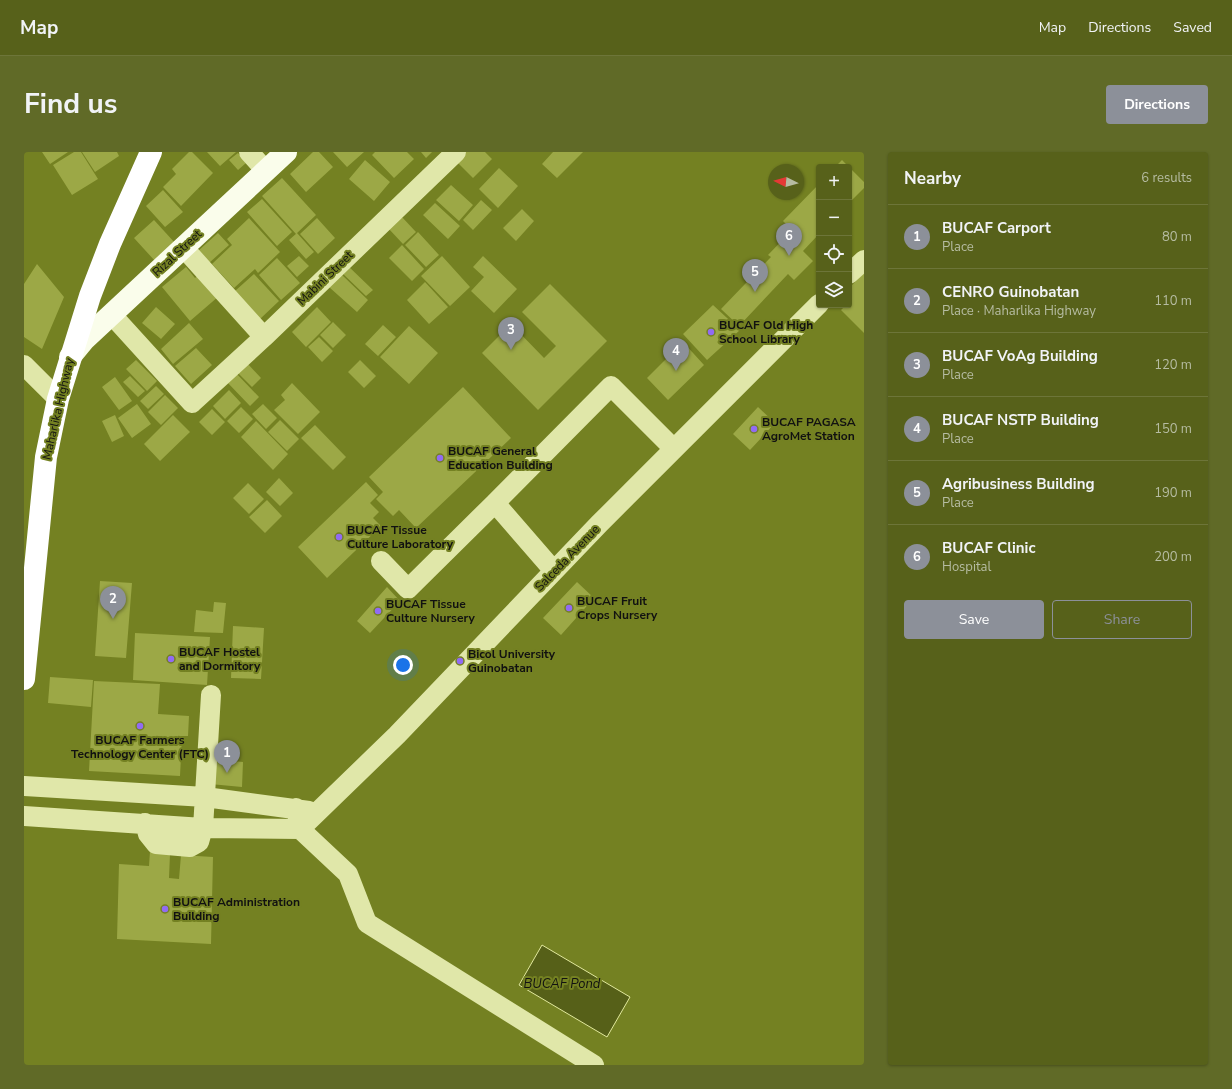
<!DOCTYPE html>
<meta charset="utf-8">
<style>
:root{--surface:#57611a;--page:#606a27;--text:#f1f3f6;--muted:#b6bca2;--line:#6d7539;--accent:#8c9099}
body{margin:0;font-family:"Nunito Sans",sans-serif;background:var(--page);color:var(--text)}
.controls{position:absolute;right:12px;top:12px;display:grid;overflow:hidden;border-radius:4px;box-shadow:0 1px 3px #0004}
.controls button{width:36px;height:36px;display:grid;place-items:center;padding:0;border:0;border-bottom:1px solid var(--line);background:var(--surface);color:var(--text);font:20px sans-serif}
.compass{position:absolute;left:744px;top:12px;width:36px;height:36px;border-radius:50%;background:var(--surface);box-shadow:0 1px 3px #0004;rotate:275deg}
.you{position:absolute;left:379px;top:513px;width:14px;height:14px;margin:-10px;border:3px solid #fff;border-radius:50%;background:#1a73e8;box-shadow:0 0 0 6px #1a73e833}
.badge{display:grid;place-items:center;width:26px;height:26px;border-radius:50%;background:var(--accent);color:#fff;font-size:13px;font-weight:700}
.pin{position:absolute;translate:-50% -33px;filter:drop-shadow(0 1px 2px #0008)}
.pin::after{content:'';position:absolute;top:21px;width:14px;height:12px;background:inherit;clip-path:polygon(0 0,100% 0,50% 100%)}
.list{margin:0;padding:0;list-style:none}
h2{display:flex;justify-content:space-between;align-items:center;height:52px;margin:0;padding:0 16px;font-size:17px}
h2 small{font-size:13px;font-weight:400;color:var(--muted)}
.list li{display:grid;grid-template-columns:26px 1fr auto;gap:12px;align-items:center;box-sizing:border-box;height:64px;padding:0 16px;border-top:1px solid var(--line)}
.list b{display:block;font-size:15px;white-space:nowrap}
.list p{margin:0;font-size:13px;white-space:nowrap;color:var(--muted)}
.list em{font-size:13px;font-style:normal;color:var(--muted)}
.actions{display:flex;gap:8px;padding:12px 16px}
.actions a{flex:1;padding:9px 0;border:1px solid var(--accent);border-radius:4px;text-align:center;font-size:14px;color:var(--accent)}
.actions .main{background:var(--accent);color:#fff}
.icon{flex:none;width:22px;height:22px;fill:none;stroke:currentColor;stroke-width:2;stroke-linecap:round;stroke-linejoin:round}
.map{position:relative;flex:none;width:840px;height:913px;overflow:hidden;border-radius:4px}
header{display:flex;align-items:center;gap:24px;box-sizing:border-box;height:56px;padding:0 20px;background:var(--surface);border-bottom:1px solid var(--line)}
header strong{font-size:19px}
nav{display:flex;gap:22px;margin-inline-start:auto;font-size:14px}
.intro{display:flex;align-items:center;justify-content:space-between;box-sizing:border-box;height:96px;padding:0 24px}
h1{margin:0;font-size:28px}
.button{padding:10px 18px;border-radius:4px;background:var(--accent);color:#fff;font-size:14px;font-weight:700}
main{display:flex;gap:24px;padding:0 24px}
aside{flex:1;background:var(--surface);border-radius:4px;box-shadow:0 1px 3px #0004}
.map>svg:first-child{display:block}
.water{fill:#566018;stroke:#e1e89d}
.building{fill:#9ca846}
.lines{fill:none;stroke-linecap:round;stroke-linejoin:round}
.minor{stroke:#e0e7a9;stroke-width:20}
.major{stroke:#fafdeb;stroke-width:22}
.highway{stroke:#fff;stroke-width:22}
.poi-dot{fill:#916bf3;stroke:#748122;stroke-width:1.5}
.labels{text-anchor:middle;dominant-baseline:central;stroke-width:4;stroke-linejoin:round;paint-order:stroke}
.street-label{font-size:12px;fill:#111;stroke:#748122}
.poi-label{font-size:12px;font-weight:bold;fill:#111;stroke:#748122;text-anchor:start}
.water-label{font-size:13px;font-style:italic;fill:#111;stroke:#748122}
</style>
<header>
<strong>Map</strong>
<nav><a>Map</a><a>Directions</a><a>Saved</a></nav>
</header>
<div class="intro"><h1>Find us</h1><a class="button">Directions</a></div>
<main>
<div class="map">
<svg width="840" height="913" viewBox="0 0 840 913">
<rect width="100%" height="100%" fill="#748122"/>
<path class="water" d="M518 793 606 845 583 885 495 833Z"/>
<path class="building" d="M18 0H44L26 12Z
M50 0H57L74 27 48 43 29 13Z
M58 0H93L95 4 71 20Z
M165 0H168L189 21 157 54 139 35 152 22 148 17Z
M183 0H212L196 14Z
M289 0H295L309 15 282 40 266 22Z
M309 0H340L323 15Z
M351 0H383L390 7 370 26 348 3Z
M397 0H408L402 6Z
M442 0H461L468 7 449 26 433 10Z
M529 0H559L533 26 518 12Z
M214 1 222 11 214 18 205 8Z
M341 8 366 30 350 49 325 27Z
M818 8 825 15H811Z
M825 15 840 30V36L825 51Z
M475 16 494 34 474 56 455 37Z
M258 26 292 63 272 82 238 44Z
M795 32V82L779 99 789 109 770 128 764 122 715 174 697 157 747 105 744 103 768 78 759 69Z
M427 33 449 53 435 69 412 48Z
M139 38 159 60 141 75 122 54Z
M238 47 268 80 253 94 223 60Z
M457 48 468 58 449 78 439 68Z
M411 51 436 74 424 87 399 63Z
M498 57 510 69 492 89 479 76Z
M377 64 392 80 379 92 364 76Z
M225 66 256 100 234 121 231 117 210 136 188 112 208 93 203 87Z
M293 66 311 86 294 102 276 82Z
M130 68 151 91 131 109 110 86Z
M394 80 415 103 402 115 381 93Z
M194 81 205 93 185 111 174 99Z
M273 81 290 100 282 107 265 88Z
M378 93 400 117 388 129 365 106Z
M275 104 285 114 273 125 263 114Z
M418 104 446 135 426 154 397 124Z
M459 104 493 137 470 161 447 139 460 125 449 115Z
M253 106 276 131 257 148 235 123Z
M13 112 40 145 18 197 0 185V132Z
M322 112 349 138 342 144 316 119Z
M840 113V181L817 158 822 153H825L827 148 825 146V136L838 123Z
M162 115 171 126 176 122 195 144 166 169 138 135Z
M230 122 255 149 236 167 211 139Z
M317 122 344 148 333 160 305 135Z
M401 130 424 155 405 172 383 148Z
M526 132 583 189 514 258 458 201 487 172 520 206 532 194 498 160Z
M689 153 716 178 683 208 659 182Z
M132 155 151 172 137 187 118 171Z
M293 155 307 170 282 195 268 180Z
M309 170 322 183 309 196 296 183Z
M165 171 179 187 149 212 137 197Z
M359 173 372 185 354 204 341 192Z
M385 174 414 201 385 232 356 205Z
M295 185 309 199 298 210 284 195Z
M659 190 680 213 644 248 623 226Z
M172 196 188 213 167 232 151 214Z
M112 208 133 229 123 239 102 217Z
M336 208 352 224 340 236 324 220Z
M223 211 237 226 228 235 214 221Z
M211 220 235 245 226 254 202 229Z
M106 224 121 239 114 245 99 230Z
M91 225 108 249 95 258 78 235Z
M268 231 296 260 274 282 250 258 261 248 257 243Z
M132 234 140 242 124 257 116 249Z
M439 235 487 286 392 376 375 358 369 364 352 347 359 340 345 325Z
M205 238 217 251 201 267 189 254Z
M141 243 154 256 137 273 124 260Z
M113 252 127 272 108 286 94 266Z
M239 252 253 266 242 277 228 262Z
M217 255 229 267 215 281 203 269Z
M734 255 751 271 726 298 709 282Z
M188 257 201 270 188 283 175 270Z
M91 263 100 284 88 290 78 269Z
M149 263 166 280 136 309 120 292Z
M256 268 275 287 263 299 244 280Z
M232 269 264 302 249 318 217 285Z
M291 273 322 305 309 318 277 286Z
M255 326 269 341 256 354 242 340Z
M342 330 354 343 346 351 355 360 349 366 357 374 303 426 274 395Z
M224 331 240 347 225 362 209 346Z
M243 348 258 364 241 381 225 365Z
M76 429 108 431 102 506 71 504Z
M553 430 570 446 537 483 519 466Z
M363 435 376 449 346 481 333 469Z
M190 450 202 451 199 481 170 480 172 458 189 460Z
M209 474 240 476 237 527 207 526Z
M111 481 186 485 183 533 109 528Z
M26 525 69 528 67 555 24 551Z
M70 529 136 532 134 562 165 564 164 584H158L156 624 65 619Z
M188 607 219 610 218 635 186 632Z
M126 699 146 702 145 726 155 727 157 703 189 705 187 792 93 787 95 712 125 714Z"/>
<g class="lines">
<path class="minor" d="M225 0 242 19
M159 95 240 185
M825 122 840 108
M88 163 168 251 240 185 432 0
M0 213 34 247
M357 409 384 437 471 351
M530 419 471 351 587 234 650 297
M0 634 181 645 285 659
M272 656 276 677 324 722 343 771 570 913
M0 664 179 676 276 677 373 583 575 372 795 152
M121 671 124 682 132 692 166 695 175 690 179 676 187 543"/>
<path class="major" d="M46 205 60 188 262 0"/>
<path class="highway" d="M0 527 22 305 34 247 66 144 86 92 127 0"/>
</g>
<g class="poi-dot">
<circle cx="687" cy="180" r="4"/>
<circle cx="730" cy="277" r="4"/>
<circle cx="416" cy="306" r="4"/>
<circle cx="315" cy="385" r="4"/>
<circle cx="545" cy="456" r="4"/>
<circle cx="354" cy="459" r="4"/>
<circle cx="147" cy="507" r="4"/>
<circle cx="436" cy="509" r="4"/>
<circle cx="116" cy="574" r="4"/>
<circle cx="141" cy="757" r="4"/>
</g>
<g class="labels">
<g class="street-label">
<text transform="translate(153 101) rotate(-43)">Rizal Street</text>
<text transform="translate(301 126) rotate(-44)">Mabini Street</text>
<text transform="translate(34 257) rotate(-77)">Maharlika Highway</text>
<text transform="translate(543 406) rotate(-46)">Salceda Avenue</text>
</g>
<g class="poi-label">
<text x="695" y="173">BUCAF Old High<tspan x="695" dy="14">School Library</tspan></text>
<text x="738" y="270">BUCAF PAGASA<tspan x="738" dy="14">AgroMet Station</tspan></text>
<text x="424" y="299">BUCAF General<tspan x="424" dy="14">Education Building</tspan></text>
<text x="323" y="378">BUCAF Tissue<tspan x="323" dy="14">Culture Laboratory</tspan></text>
<text x="553" y="449">BUCAF Fruit<tspan x="553" dy="14">Crops Nursery</tspan></text>
<text x="362" y="452">BUCAF Tissue<tspan x="362" dy="14">Culture Nursery</tspan></text>
<text x="155" y="500">BUCAF Hostel<tspan x="155" dy="14">and Dormitory</tspan></text>
<text x="444" y="502">Bicol University<tspan x="444" dy="14">Guinobatan</tspan></text>
<text x="116" y="588" text-anchor="middle">BUCAF Farmers<tspan x="116" dy="14">Technology Center (FTC)</tspan></text>
<text x="149" y="750">BUCAF Administration<tspan x="149" dy="14">Building</tspan></text>
</g>
<g class="water-label">
<text x="538" y="832">BUCAF Pond</text>
</g>
</g>
</svg>
<div class="controls">
<button>+</button>
<button>−</button>
<button><svg class="icon" aria-label="locate" viewBox="0 0 24 24"><circle cx="12" cy="12" r="6"/><path d="M12 2v4M12 18v4M2 12h4M18 12h4"/></svg></button>
<button><svg class="icon" aria-label="layers" viewBox="0 0 24 24"><path d="M12 4l9 5-9 5-9-5zM3 14l9 5 9-5"/></svg></button>
</div>
<svg class="compass" viewBox="-18 -18 36 36"><path d="M0-13l5 13h-10z" fill="#e53935"/><path d="M0 13l5-13h-10z" fill="#b6bca2"/></svg>
<div class="you"></div>
<div class="pin badge" style="left:203px;top:621px">1</div>
<div class="pin badge" style="left:89px;top:467px">2</div>
<div class="pin badge" style="left:487px;top:198px">3</div>
<div class="pin badge" style="left:652px;top:219px">4</div>
<div class="pin badge" style="left:731px;top:140px">5</div>
<div class="pin badge" style="left:765px;top:104px">6</div>
</div>
<aside>
<h2>Nearby<small>6 results</small></h2>
<ul class="list">
<li><span class="badge">1</span><div><b>BUCAF Carport</b><p>Place</p></div><em>80 m</em></li>
<li><span class="badge">2</span><div><b>CENRO Guinobatan</b><p>Place · Maharlika Highway</p></div><em>110 m</em></li>
<li><span class="badge">3</span><div><b>BUCAF VoAg Building</b><p>Place</p></div><em>120 m</em></li>
<li><span class="badge">4</span><div><b>BUCAF NSTP Building</b><p>Place</p></div><em>150 m</em></li>
<li><span class="badge">5</span><div><b>Agribusiness Building</b><p>Place</p></div><em>190 m</em></li>
<li><span class="badge">6</span><div><b>BUCAF Clinic</b><p>Hospital</p></div><em>200 m</em></li>
</ul>
<div class="actions"><a class="main">Save</a><a>Share</a></div>
</aside>
</main>
